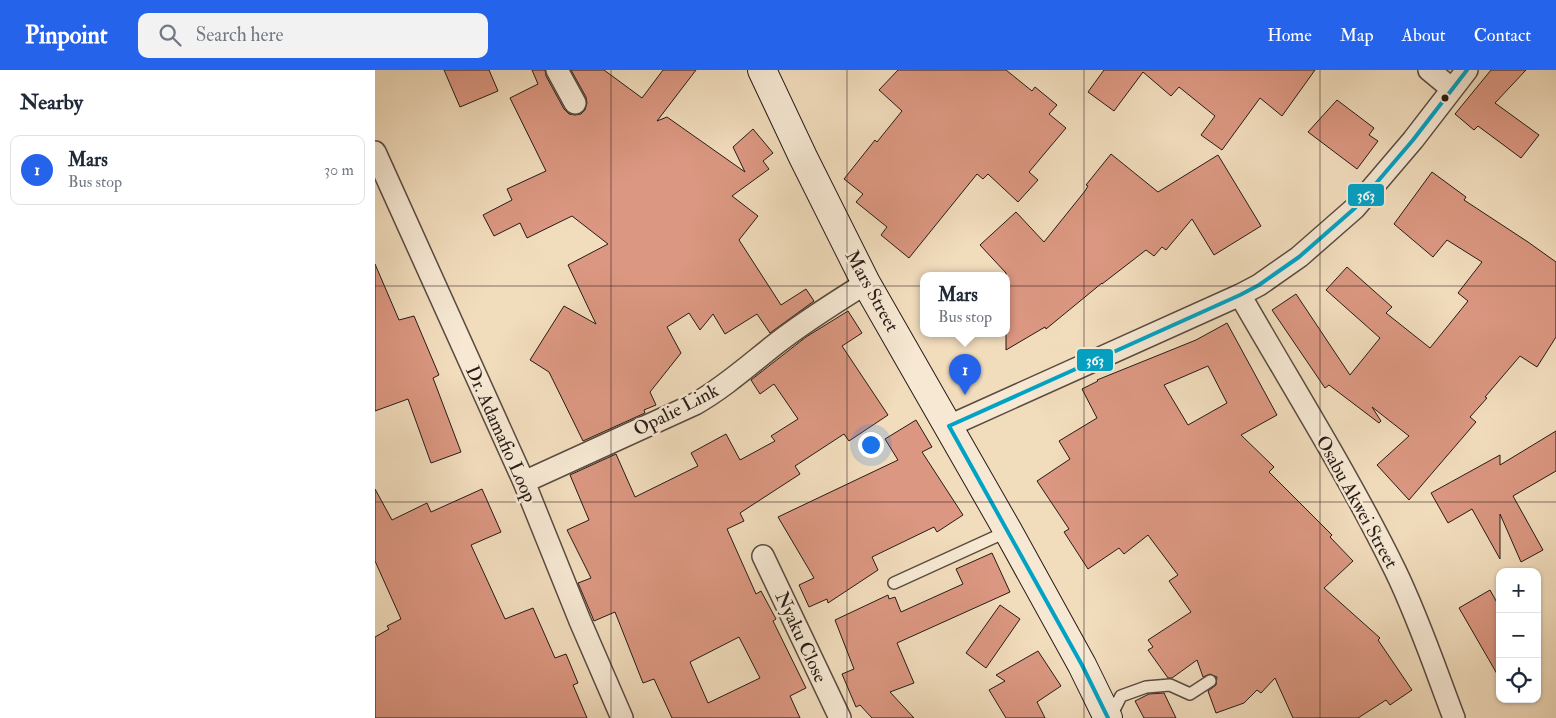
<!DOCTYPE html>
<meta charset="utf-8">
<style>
:root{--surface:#fff;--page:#f2f2f3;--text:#1f2937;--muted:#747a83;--line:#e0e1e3;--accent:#2563eb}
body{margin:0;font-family:"IM FELL Double Pica",serif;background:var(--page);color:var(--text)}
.controls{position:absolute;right:15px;bottom:15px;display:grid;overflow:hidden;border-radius:10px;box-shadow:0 1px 4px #0004}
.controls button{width:45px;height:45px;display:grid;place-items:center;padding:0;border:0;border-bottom:1px solid var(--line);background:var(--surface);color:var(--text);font:25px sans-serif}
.you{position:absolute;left:495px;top:374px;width:18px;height:18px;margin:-12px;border:4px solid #fff;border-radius:50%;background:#1a73e8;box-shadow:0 0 0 8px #1a73e833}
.badge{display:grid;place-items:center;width:32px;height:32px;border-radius:50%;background:var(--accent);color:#fff;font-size:16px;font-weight:700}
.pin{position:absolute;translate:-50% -41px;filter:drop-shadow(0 1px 2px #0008)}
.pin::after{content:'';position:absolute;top:26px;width:18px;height:15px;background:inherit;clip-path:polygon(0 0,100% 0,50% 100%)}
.popup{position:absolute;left:545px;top:202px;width:90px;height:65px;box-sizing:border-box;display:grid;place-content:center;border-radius:10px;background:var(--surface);filter:drop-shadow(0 1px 4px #0005);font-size:16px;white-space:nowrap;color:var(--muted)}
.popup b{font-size:19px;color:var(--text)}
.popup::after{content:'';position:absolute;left:50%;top:100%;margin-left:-10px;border:10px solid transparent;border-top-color:var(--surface)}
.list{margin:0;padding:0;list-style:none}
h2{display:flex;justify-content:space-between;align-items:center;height:65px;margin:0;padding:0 20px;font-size:21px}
h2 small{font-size:16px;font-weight:400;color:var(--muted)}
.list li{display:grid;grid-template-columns:32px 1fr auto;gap:15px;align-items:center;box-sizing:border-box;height:70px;margin:0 10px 10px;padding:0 10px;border:1px solid var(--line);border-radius:10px}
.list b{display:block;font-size:19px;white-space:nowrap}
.list p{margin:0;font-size:16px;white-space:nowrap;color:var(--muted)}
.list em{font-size:16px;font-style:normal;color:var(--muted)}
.icon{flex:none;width:28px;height:28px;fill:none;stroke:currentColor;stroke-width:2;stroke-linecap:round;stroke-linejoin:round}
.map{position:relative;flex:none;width:1181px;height:648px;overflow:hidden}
header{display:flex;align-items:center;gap:30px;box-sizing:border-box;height:70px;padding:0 25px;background:var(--accent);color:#fff}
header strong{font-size:24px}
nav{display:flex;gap:28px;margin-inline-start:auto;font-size:18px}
.search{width:350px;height:45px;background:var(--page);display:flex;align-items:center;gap:12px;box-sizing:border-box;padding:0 18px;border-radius:10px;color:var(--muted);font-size:19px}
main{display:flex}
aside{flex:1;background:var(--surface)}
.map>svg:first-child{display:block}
.building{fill:#db9781;stroke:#271b17;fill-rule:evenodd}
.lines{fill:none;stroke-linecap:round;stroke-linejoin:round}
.lane-casing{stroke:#5a4b40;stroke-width:14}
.street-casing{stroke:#5a4b40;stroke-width:24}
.secondary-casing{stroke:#271b17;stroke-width:30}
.lane{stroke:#f6e8d3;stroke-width:11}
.street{stroke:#f6e8d3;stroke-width:21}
.secondary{stroke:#f6e8d3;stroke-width:28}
.bus-1-casing{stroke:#f6e8d3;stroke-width:8}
.bus-1{stroke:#02a2c5;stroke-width:4}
.grid{fill:none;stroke:#271b17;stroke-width:1;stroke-opacity:0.55}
.bus-dot{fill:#271b17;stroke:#f6e8d3;stroke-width:2}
.labels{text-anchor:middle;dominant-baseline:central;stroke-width:5;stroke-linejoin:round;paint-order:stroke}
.street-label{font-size:19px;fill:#271b17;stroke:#f6e8d3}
.line-badge{stroke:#f6e8d3;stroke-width:2}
.badge-label{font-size:14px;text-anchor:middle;font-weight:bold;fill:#fff}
</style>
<header>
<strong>Pinpoint</strong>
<div class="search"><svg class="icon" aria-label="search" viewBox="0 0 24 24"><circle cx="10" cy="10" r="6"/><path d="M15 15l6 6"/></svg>Search here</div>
<nav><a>Home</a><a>Map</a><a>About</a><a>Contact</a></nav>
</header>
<main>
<aside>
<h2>Nearby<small></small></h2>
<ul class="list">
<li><span class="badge">1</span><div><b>Mars</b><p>Bus stop</p></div><em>30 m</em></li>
</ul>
</aside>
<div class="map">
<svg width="1181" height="648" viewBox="0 0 1181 648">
<rect width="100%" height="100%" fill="#f1dcbc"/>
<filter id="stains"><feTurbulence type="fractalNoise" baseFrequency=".004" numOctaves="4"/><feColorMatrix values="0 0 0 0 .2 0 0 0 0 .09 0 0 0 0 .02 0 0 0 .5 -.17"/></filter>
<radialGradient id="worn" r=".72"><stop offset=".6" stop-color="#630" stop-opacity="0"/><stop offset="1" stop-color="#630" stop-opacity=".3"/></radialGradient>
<path class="building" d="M69 0H114L123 21 85 37Z
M157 0H170L171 6 189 39 194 44 200 45 206 44 210 40 212 33 211 27 196 0H229L267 28 288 0H321L282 51 292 47 370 102 358 77 378 59 398 83 388 91 394 99 357 126 383 146 364 170 406 235 431 219 439 231 395 263 382 244 350 264 338 244 325 260 314 243 292 257 306 283 275 322 281 335 269 340 270 343 208 371 174 302 155 290 189 236 221 254 193 195 233 174 197 146 152 168 145 153 119 166 108 145 137 130 132 119 171 101 135 28 163 14Z
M523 0H631L657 21 660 17 682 35 674 44 691 58 654 102 663 110 643 132 613 104 608 109 602 104 534 188 506 165 512 157 481 132 488 124 469 109 500 70 502 72 527 41 504 20Z
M729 0H940L907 46 885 28 847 80 826 65 840 46 804 17 796 26 768 2 739 41 713 22Z
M1116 0H1151L1120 33 1164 65 1146 88 1103 56 1099 60 1080 44Z
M962 30 999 58 994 65 1003 71 982 99 933 62Z
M736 84 783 122 843 85 886 156 839 185 817 149 791 180 787 177 779 186 771 180 727 214V213L671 259 670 257 631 280V203L605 175 641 142 669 172 710 121 713 116 711 115Z
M1057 102 1091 127 1089 130 1153 172 1181 192V267L1162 297 1145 286 1110 327 1112 328 1095 347 1101 352 1034 430 1002 395 1034 366 997 337 1006 351 1004 353 954 315 950 318 897 240 921 224 975 305 1005 268 951 220 972 197 1017 237 1011 243 1055 278 1093 231 1083 223 1107 192 1072 170 1058 187 1019 154Z
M0 194 24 250 39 246 64 305 58 308 86 382 56 393 33 329 0 341Z
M473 241 487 263 467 276 513 345 474 371 469 364 420 396 425 404 365 443 369 451 352 459 381 524 386 521 401 549 398 551 431 618 415 626 425 648H297L279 609 268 613 240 542 219 551 217 546 203 513 216 508 192 460 214 450 195 405 241 384 260 427 323 396 316 383 351 364 365 390 400 371 396 366 423 349 399 314 385 324 376 310 431 267ZM364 567 385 608 333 633 315 592Z
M852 253 902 345 866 365 899 397 894 402 957 465 955 467 978 491 949 518 1005 568 1003 570 1037 620 1015 635 1011 630 983 648H918L900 608 886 623 882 620 869 633 841 643 833 621 841 615 842 607 835 604 828 607 822 590 797 608H793L773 580 778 577 773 570 816 542 794 511 803 505 773 465 749 484 744 478 713 499 689 462 694 459 662 411 695 389 684 371 722 348 707 319 723 311 722 310 821 270ZM833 296 852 333 813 355 789 315Z
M541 350 557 377 547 382 588 445 562 462 559 457 497 487 503 500 453 533 452 529 434 537 424 515 439 508 403 447 523 390 510 369Z
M1181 361V401L1138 426 1168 480 1146 492 1125 444V489L1097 439 1073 453 1056 423 1125 385V395Z
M0 419 17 450 52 433 56 442 107 419 126 462 96 475 130 549 158 538 180 588 191 584 203 613 198 615 212 648H0V567L14 559 12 556 26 549 0 491Z
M617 483 635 522 522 573 539 613 515 622 539 648H497L485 635 481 637 467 604 479 599 460 550 513 525 514 529 520 527 526 542 588 514 581 499Z
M1115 520 1125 538V609L1084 538Z
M625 535 645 549 611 598 591 583Z
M663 581 686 616 662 632 670 648H631L614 620 630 611 621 605Z
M789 623 801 648H769L760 631 774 624Z"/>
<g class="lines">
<defs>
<path id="lane" d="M519 513 633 461
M736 646 746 626 771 617 795 615 815 624 835 611"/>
<path id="street" d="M182 0 200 33
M1054 0 1077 19
M0 82 149 412 205 551 247 648
M865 225C917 316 974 406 1020 500 1043 547 1060 598 1079 648
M574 356 865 225 884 215 924 187 980 138 1038 70 1092 0
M149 412 320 334C350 317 375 294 402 273 430 251 461 232 491 213
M388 486 465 648"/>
<path id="secondary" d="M387 0 428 87 491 213 633 461 707 595 733 648"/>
</defs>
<use href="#lane" class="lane-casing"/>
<use href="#street" class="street-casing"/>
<use href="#secondary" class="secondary-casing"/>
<use href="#lane" class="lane"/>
<use href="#street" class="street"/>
<use href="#secondary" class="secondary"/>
<defs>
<path id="bus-1" d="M574 356 865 225 884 215 924 187 980 138 1038 70 1092 0
M574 356 707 595 733 648"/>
</defs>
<use href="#bus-1" class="bus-1-casing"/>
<use href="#bus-1" class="bus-1"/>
</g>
<path class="grid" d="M236 0V648M472 0V648M709 0V648M945 0V648M0 216H1181M0 432H1181"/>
<circle class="bus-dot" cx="1070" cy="28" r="4.5"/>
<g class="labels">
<g class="street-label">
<text transform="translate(497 221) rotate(61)">Mars Street</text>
<text transform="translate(301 340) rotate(-27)">Opalie Link</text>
<text transform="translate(126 364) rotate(66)">Dr. Adamafio Loop</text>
<text transform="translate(982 432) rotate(61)">Osabu Akwei Street</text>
<text transform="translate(426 567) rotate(65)">Nyaku Close</text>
</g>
</g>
<g class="line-badge">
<rect x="972" y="113" width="38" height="24" rx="5" fill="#02a2c5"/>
<rect x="701" y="278" width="38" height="24" rx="5" fill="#02a2c5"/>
</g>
<g class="badge-label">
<text x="991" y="130">363</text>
<text x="720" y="295">363</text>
</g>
<rect width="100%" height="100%" filter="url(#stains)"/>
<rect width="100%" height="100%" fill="url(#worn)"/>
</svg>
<div class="controls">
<button>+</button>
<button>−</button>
<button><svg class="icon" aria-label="locate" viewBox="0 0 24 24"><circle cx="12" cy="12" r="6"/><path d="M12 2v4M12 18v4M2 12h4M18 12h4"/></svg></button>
</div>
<div class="you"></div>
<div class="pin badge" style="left:590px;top:325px">1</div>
<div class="popup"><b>Mars</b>Bus stop</div>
</div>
</main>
